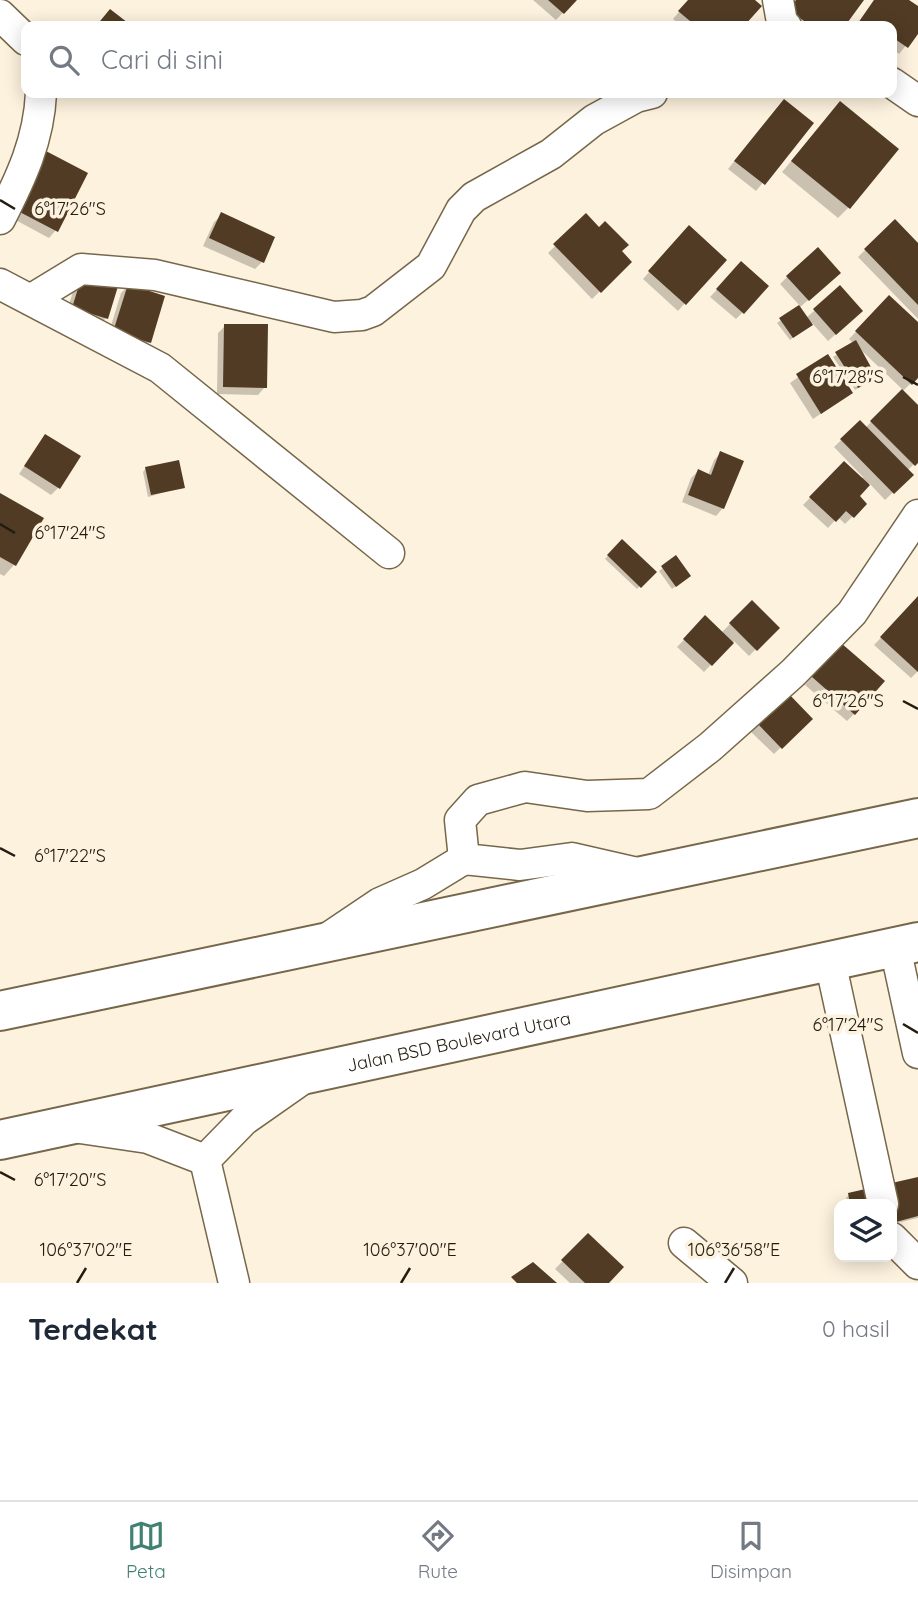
<!DOCTYPE html>
<html lang="id">
<meta charset="utf-8">
<style>
:root{--surface:#fff;--page:#f2f2f3;--text:#1f2937;--muted:#747a83;--line:#e0e1e3;--accent:#418171}
body{margin:0;font-family:Quicksand,sans-serif;background:var(--page);color:var(--text)}
.controls{position:absolute;right:21px;bottom:21px;display:grid;overflow:hidden;border-radius:14px;box-shadow:0 4px 18px #0003}
.controls button{width:63px;height:63px;display:grid;place-items:center;padding:0;border:0;border-bottom:2px solid var(--line);background:var(--surface);color:var(--text);font:35px sans-serif}
.list{margin:0;padding:0;list-style:none}
h2{display:flex;justify-content:space-between;align-items:center;height:91px;margin:0;padding:0 28px;font-size:30px}
h2 small{font-size:23px;font-weight:400;color:var(--muted)}
.icon{flex:none;width:38px;height:38px;fill:none;stroke:currentColor;stroke-width:2;stroke-linecap:round;stroke-linejoin:round}
.map{position:relative;flex:none;width:918px;height:1283px;overflow:hidden}
.search{position:absolute;background:var(--surface);box-shadow:0 4px 18px #0003;left:21px;right:21px;top:21px;height:77px;display:flex;align-items:center;gap:18px;box-sizing:border-box;padding:0 24px;border-radius:14px;color:var(--muted);font-size:26px}
.sheet{height:217px;background:var(--surface)}
nav{display:flex;justify-content:space-around;align-items:center;box-sizing:border-box;height:98px;border-top:2px solid var(--line);background:var(--surface);font-size:19px;color:var(--muted)}
nav a{display:grid;justify-items:center;gap:4px}
nav .on{color:var(--accent)}
.map>svg:first-child{display:block}
.shadow{fill:#0003}
.building{fill:#513b24}
.lines{fill:none;stroke-linecap:round;stroke-linejoin:round}
.street-casing{stroke:#77674a;stroke-width:33}
.secondary-casing{stroke:#77674a;stroke-width:42}
.street{stroke:#fff;stroke-width:30}
.secondary{stroke:#fff;stroke-width:38}
.ticks{fill:none;stroke:#231c10;stroke-width:2.5}
.labels{text-anchor:middle;dominant-baseline:central;stroke-width:7;stroke-linejoin:round;paint-order:stroke}
.street-label{font-size:18px;fill:#231c10;stroke:#fdf2de}
.ticks-label{font-size:18px;text-anchor:middle;fill:#231c10;stroke:#fdf2de;stroke-width:7;stroke-linejoin:round;paint-order:stroke}
</style>
<div class="map">
<svg width="918" height="1283" viewBox="0 0 918 1283">
<rect width="100%" height="100%" fill="#fdf2de"/>
<path class="shadow" d="M533 0H575L556 20Z
M689 0H752L760 6 742 26H681L673 19Z
M796 0H862L843 26H795L783 18Z
M874 0H906L918 8V31L899 54 892 49V26H856Z
M663 21 669 26H658Z
M840 103 849 207 838 218 782 172Z
M777 108 812 123 756 191 728 169Z
M37 160 56 230 49 238 8 216Z
M222 215 273 238 262 262 255 269 203 246 214 222Z
M586 216 630 262 592 299 548 253Z
M895 221 918 243V319L858 257Z
M682 235 685 303 678 311 643 279Z
M741 264 743 312 736 319 710 297Z
M787 277 831 280 799 308 806 318 840 288 854 318 828 341 812 323 790 340 777 323 800 306 780 284Z
M76 281 106 318 99 325 66 315Z
M128 286 149 342 142 349 107 339 121 293Z
M889 297 918 325V376L902 392 918 408V460L907 471 911 475 885 500 869 483 857 497 865 504 845 524 838 517 828 528 803 505 844 463 861 479 863 477 834 447 860 422 865 428 903 390 861 350 872 381 855 390 833 357 854 344 849 339Z
M225 326 265 387 258 395 217 394 218 333Z
M828 356 851 393 813 419 790 383Z
M45 436 58 488 51 495 19 474Z
M721 453 723 508 716 516 682 502 691 478 698 471 708 475 714 460Z
M146 468 183 487 148 497 143 472Z
M0 495 14 565 4 576 0 574Z
M622 541 654 572 637 589 605 559Z
M676 558 686 579 672 589 659 571Z
M918 599V671L911 678 874 645Z
M752 602 777 628 749 656 734 641 704 672 677 647 705 618 721 633Z
M834 652 854 714 847 721 805 685Z
M787 695 810 719 774 754 750 731Z
M918 1179V1218L892 1224V1204H847L846 1198 849 1195Z
M588 1235 607 1283H570L555 1269Z"/>
<path class="building" d="M548 0H577L564 14Z
M688 0H755L762 6 744 26H696L678 11Z
M796 0H864L845 26H811L789 10Z
M874 0H909L918 6V34L908 48 892 37V26H856Z
M110 9 132 26H96Z
M784 99 814 123 765 185 734 161Z
M840 101 899 149 850 209 791 161Z
M44 150 88 173 58 232 14 209Z
M221 212 275 237 264 263 209 238Z
M586 213 599 227 605 221 629 245 622 251 632 262 601 293 553 244Z
M895 219 918 243V305L864 249Z
M689 225 727 260 686 305 648 271Z
M818 247 841 273 809 301 786 276Z
M741 261 769 286 744 314 716 289Z
M83 272 119 283 108 319 72 308Z
M128 284 165 296 151 343 113 332Z
M840 285 863 311 836 335 813 309Z
M889 295 918 322V378L912 385 855 331Z
M799 305 813 325 793 338 779 318Z
M224 324H268L267 388 223 387Z
M856 340 877 378 858 388 835 352Z
M828 354 853 393 821 414 796 374Z
M902 389 918 405V463L915 466 870 421Z
M860 420 914 475 894 494 840 439Z
M45 434 81 456 60 489 24 466Z
M720 451 744 461 724 509 688 495 698 469 711 475Z
M179 460 185 488 151 495 145 467Z
M844 461 870 485 860 496 867 504 854 518 846 511 836 522 809 497Z
M0 493 44 518 16 566 0 557Z
M622 539 657 572 641 588 607 555Z
M676 555 691 576 676 587 661 566Z
M918 596V672L880 637Z
M752 600 780 628 757 651 729 623Z
M705 615 734 643 712 666 683 639Z
M841 643 885 681 855 715 811 676Z
M787 692 813 719 782 749 756 722Z
M918 1177V1216L892 1223V1204H850L848 1193Z
M588 1233 624 1267 609 1283H585L561 1260Z
M533 1262 557 1283H517L511 1277Z"/>
<g class="lines">
<defs>
<path id="street" d="M778 0 782 22 786 26
M0 15 26 40
M892 83 918 101
M0 219C21 178 39 140 41 93
M0 284 160 368 389 553
M30 300 81 269 155 275 334 317 362 315 373 311 431 266 461 210 474 197 551 154 594 120 636 97 652 93
M464 859 460 820 478 800 525 787 587 796 649 794 710 747 793 673 852 613 918 515
M328 938 380 903 423 884 464 859 520 865 572 858 642 874
M895 947 918 1053
M830 961 883 1204
M80 1128 148 1138 205 1160 244 1120 304 1078
M205 1160 234 1283
M892 1238 918 1264
M684 1243 732 1283"/>
<g id="secondary">
<path d="M0 1011 918 818"/>
<path id="s1" d="M0 1140 918 942"/>
</g>
</defs>
<use href="#street" class="street-casing"/>
<use href="#secondary" class="secondary-casing"/>
<use href="#street" class="street"/>
<use href="#secondary" class="secondary"/>
</g>
<path class="ticks" d="M0 200 15 209M903 377 918 385M0 524 15 533M903 701 918 709M0 848 15 856M903 1024 918 1033M0 1172 15 1180M77 1283 86 1268M401 1283 410 1268M725 1283 734 1268"/>
<g class="labels">
<g class="street-label">
<text stroke="none"><textPath href="#s1" startOffset="469">Jalan BSD Boulevard Utara</textPath></text>
</g>
</g>
<g class="ticks-label">
<text x="70" y="215">6°17'26"S</text>
<text x="848" y="383">6°17'28"S</text>
<text x="70" y="539">6°17'24"S</text>
<text x="848" y="707">6°17'26"S</text>
<text x="70" y="862">6°17'22"S</text>
<text x="848" y="1031">6°17'24"S</text>
<text x="70" y="1186">6°17'20"S</text>
<text x="86" y="1256">106°37'02"E</text>
<text x="410" y="1256">106°37'00"E</text>
<text x="734" y="1256">106°36'58"E</text>
</g>
</svg>
<div class="controls">
<button><svg class="icon" aria-label="layers" viewBox="0 0 24 24"><path d="M12 4l9 5-9 5-9-5zM3 14l9 5 9-5"/></svg></button>
</div>
<div class="search"><svg class="icon" aria-label="search" viewBox="0 0 24 24"><circle cx="10" cy="10" r="6"/><path d="M15 15l6 6"/></svg>Cari di sini</div>
</div>
<section class="sheet">
<h2>Terdekat<small>0 hasil</small></h2>
<ul class="list">
</ul>
</section>
<nav>
<a class="on"><svg class="icon" aria-label="map" viewBox="0 0 24 24"><path d="M3 6l6-2 6 2 6-2v14l-6 2-6-2-6 2zM9 4v14M15 6v14"/></svg>Peta</a>
<a><svg class="icon" aria-label="directions" viewBox="0 0 24 24"><path d="M12 3l9 9-9 9-9-9zM9 14v-3h6M13 9l2 2-2 2"/></svg>Rute</a>
<a><svg class="icon" aria-label="saved" viewBox="0 0 24 24"><path d="M7 4h10v16l-5-4-5 4z"/></svg>Disimpan</a>
</nav>
